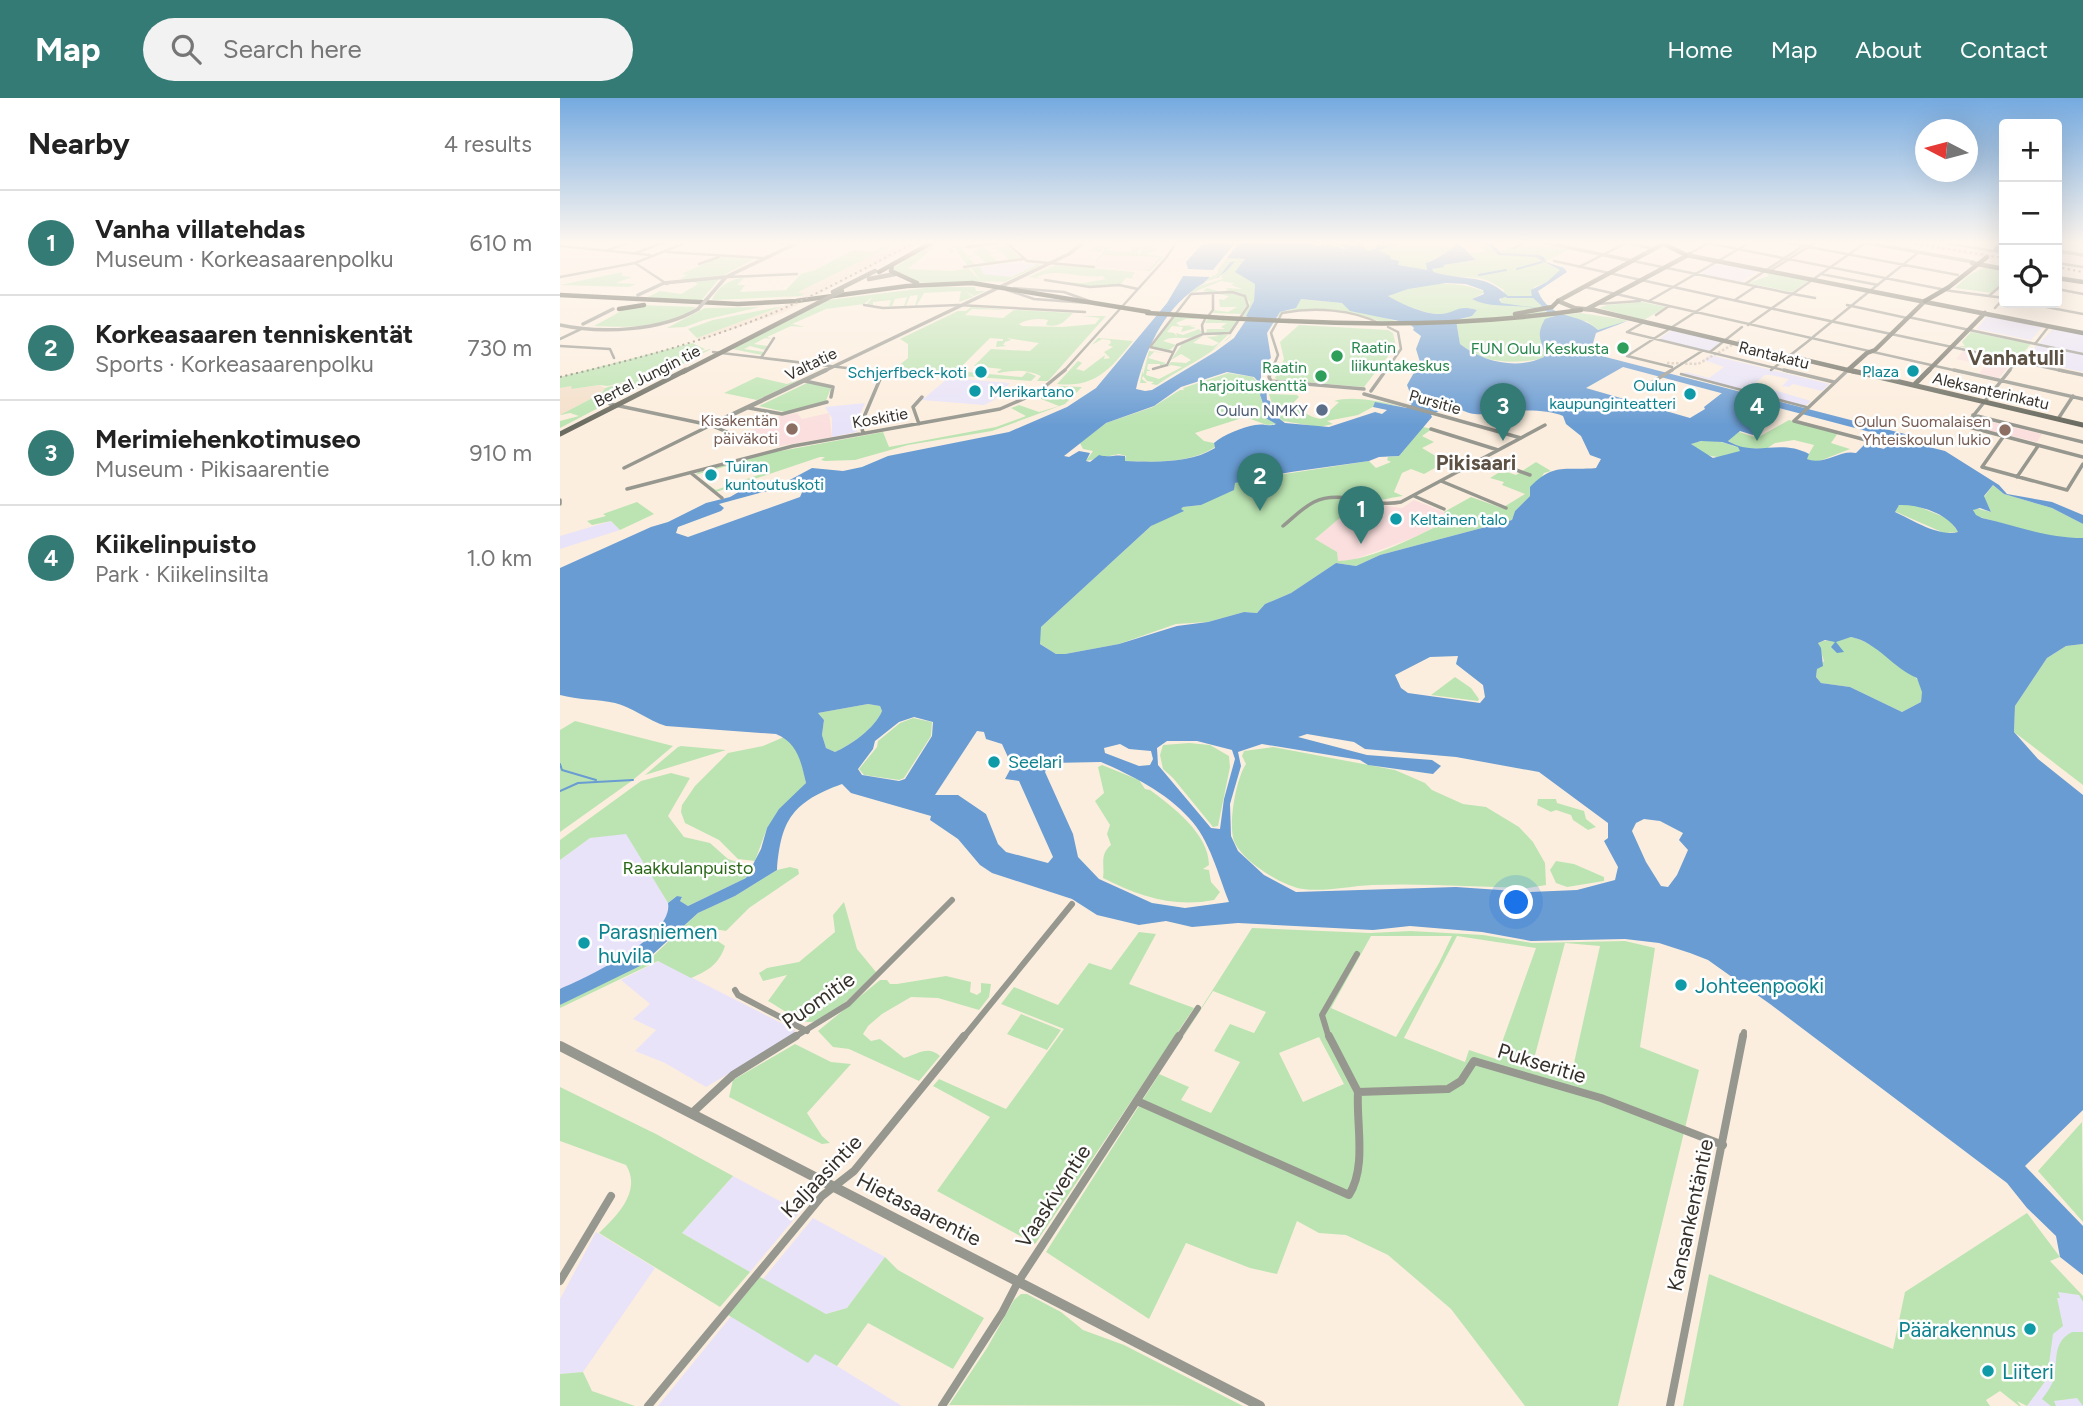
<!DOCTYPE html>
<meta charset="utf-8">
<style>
:root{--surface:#fff;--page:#f2f2f2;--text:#222;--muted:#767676;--line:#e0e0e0;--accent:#347b76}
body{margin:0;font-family:Figtree,sans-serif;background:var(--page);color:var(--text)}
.controls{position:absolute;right:21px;top:21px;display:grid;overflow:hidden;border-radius:7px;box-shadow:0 7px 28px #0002}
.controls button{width:63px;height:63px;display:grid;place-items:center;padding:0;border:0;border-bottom:2px solid var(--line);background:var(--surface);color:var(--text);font:35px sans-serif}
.compass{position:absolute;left:1355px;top:21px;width:63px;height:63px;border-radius:50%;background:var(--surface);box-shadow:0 7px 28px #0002;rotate:276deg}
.you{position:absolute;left:957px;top:805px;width:24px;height:24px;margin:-18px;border:5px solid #fff;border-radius:50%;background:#1a73e8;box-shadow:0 0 0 10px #1a73e833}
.badge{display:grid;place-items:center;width:46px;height:46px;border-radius:50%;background:var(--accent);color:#fff;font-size:23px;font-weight:700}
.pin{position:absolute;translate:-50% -58px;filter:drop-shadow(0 2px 4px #0008)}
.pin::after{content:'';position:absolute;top:37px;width:24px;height:21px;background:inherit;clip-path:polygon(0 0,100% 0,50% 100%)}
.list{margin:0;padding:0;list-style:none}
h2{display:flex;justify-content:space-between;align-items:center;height:91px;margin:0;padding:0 28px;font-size:30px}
h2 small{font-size:23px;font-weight:400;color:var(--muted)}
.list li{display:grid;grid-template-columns:46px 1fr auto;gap:21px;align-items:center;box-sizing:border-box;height:105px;padding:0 28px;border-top:2px solid var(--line)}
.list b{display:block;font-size:26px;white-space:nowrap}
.list p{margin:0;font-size:23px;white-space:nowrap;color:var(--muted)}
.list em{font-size:23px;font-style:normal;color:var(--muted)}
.icon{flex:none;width:38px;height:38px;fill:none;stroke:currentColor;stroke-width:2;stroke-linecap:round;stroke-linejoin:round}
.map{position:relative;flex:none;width:1523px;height:1308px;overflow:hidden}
header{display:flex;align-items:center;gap:42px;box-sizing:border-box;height:98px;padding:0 35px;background:var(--accent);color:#fff}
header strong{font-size:33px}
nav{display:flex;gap:38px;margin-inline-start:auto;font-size:24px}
.search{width:490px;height:63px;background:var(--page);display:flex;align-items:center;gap:18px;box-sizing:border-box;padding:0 24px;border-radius:38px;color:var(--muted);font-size:26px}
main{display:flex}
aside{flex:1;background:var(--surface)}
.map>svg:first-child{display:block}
.commercial{fill:#e8e3f9}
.built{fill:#f4e0cb}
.education{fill:#fadfde}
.green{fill:#bce4b2;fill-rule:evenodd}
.water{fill:#699cd3;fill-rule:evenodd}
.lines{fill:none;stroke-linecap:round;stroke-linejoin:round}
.stream{stroke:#699cd3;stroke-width:2}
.minor-tunnel{stroke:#d4c8ba;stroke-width:2.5;stroke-dasharray:2.5 2;stroke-linecap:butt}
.primary-tunnel{stroke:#d4c8ba;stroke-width:4.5;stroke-dasharray:4.5 2.5;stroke-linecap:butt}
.pedestrian{stroke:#96978f;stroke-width:2.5}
.minor-far3{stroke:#96978f;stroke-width:2.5}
.minor-far2{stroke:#96978f;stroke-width:3.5}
.minor-far1{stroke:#96978f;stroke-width:6}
.minor{stroke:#96978f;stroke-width:8}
.tertiary-far2{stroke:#96978f;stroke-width:3.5}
.tertiary-far1{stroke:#96978f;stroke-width:4.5}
.tertiary{stroke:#96978f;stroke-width:10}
.secondary-far1{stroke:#6b6c61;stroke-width:4.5}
.secondary{stroke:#6b6c61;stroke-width:5}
.primary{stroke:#4d4f41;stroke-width:4.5}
.trunk{stroke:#404234;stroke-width:4.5}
.rail{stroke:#898075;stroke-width:2;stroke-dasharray:2 3.5;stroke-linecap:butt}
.tertiary-bridge{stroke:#96978f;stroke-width:3.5}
.secondary-bridge{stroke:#6b6c61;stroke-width:4.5}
.primary-bridge{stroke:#4d4f41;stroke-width:4.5}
.leisure-dot{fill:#2e9e5b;stroke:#fefefe;stroke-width:2.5}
.culture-dot{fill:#0f9aa8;stroke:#fefefe;stroke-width:2.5}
.service-dot{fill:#5c6f8a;stroke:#fefefe;stroke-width:2.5}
.education-dot{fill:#8d6e63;stroke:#fefefe;stroke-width:2.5}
.labels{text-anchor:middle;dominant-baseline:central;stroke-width:5;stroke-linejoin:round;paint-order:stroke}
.far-leisure-label{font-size:16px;fill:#27864d;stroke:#fefefe;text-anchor:end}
.far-street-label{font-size:16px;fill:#36302a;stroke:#fefefe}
.far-culture-label{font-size:16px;fill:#0d838f;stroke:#fefefe;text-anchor:end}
.far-service-label{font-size:16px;fill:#4e5e75;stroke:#fefefe;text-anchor:end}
.far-education-label{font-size:16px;fill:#785e54;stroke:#fefefe;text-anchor:end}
.culture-label{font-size:18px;fill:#0d838f;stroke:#fefefe;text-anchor:start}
.park-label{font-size:18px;fill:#2a6818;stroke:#fefefe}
.far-district-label{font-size:21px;font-weight:bold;fill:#5d5144;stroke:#fefefe}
.near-culture-label{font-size:21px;fill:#0d838f;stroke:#fefefe;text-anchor:start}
.near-street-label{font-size:21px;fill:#36302a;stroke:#fefefe}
</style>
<header>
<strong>Map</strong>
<div class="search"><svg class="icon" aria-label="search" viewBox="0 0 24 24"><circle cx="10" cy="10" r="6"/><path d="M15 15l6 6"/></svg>Search here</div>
<nav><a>Home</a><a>Map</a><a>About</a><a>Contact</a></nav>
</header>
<main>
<aside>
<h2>Nearby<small>4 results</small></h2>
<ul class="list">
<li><span class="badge">1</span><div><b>Vanha villatehdas</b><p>Museum · Korkeasaarenpolku</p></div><em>610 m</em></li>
<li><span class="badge">2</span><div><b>Korkeasaaren tenniskentät</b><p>Sports · Korkeasaarenpolku</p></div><em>730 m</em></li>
<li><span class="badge">3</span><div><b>Merimiehenkotimuseo</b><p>Museum · Pikisaarentie</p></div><em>910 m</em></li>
<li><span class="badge">4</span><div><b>Kiikelinpuisto</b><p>Park · Kiikelinsilta</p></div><em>1.0 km</em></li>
</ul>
</aside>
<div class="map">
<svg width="1523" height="1308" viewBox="0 0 1523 1308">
<rect width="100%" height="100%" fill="#fceede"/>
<path class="commercial" d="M457 164 478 167 448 179 423 176 419 169Z
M1158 165 1199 172 1181 184 1140 175Z
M1427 218 1482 229 1471 242 1417 231Z
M1493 231 1523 237V274L1463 261Z
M1112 232 1162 243 1149 253 1099 241Z
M1150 257 1269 286 1262 293 1233 286 1229 289 1222 288 1229 281 1211 277H1205L1194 286 1251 303 1245 308 1123 276 1126 274 1149 280 1164 269 1144 262Z
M387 281 388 280 450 285 434 302 424 307 362 302Z
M305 305 296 326 297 334 272 339V320L265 309Z
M51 423 60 432 0 451V438Z
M66 735 108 805 107 819 80 849 33 877 0 891V762L30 740Z
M99 863 235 932 234 937 146 989 105 965 75 953 96 932 73 921 90 906 61 882Z
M173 1078 240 1114 190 1174 122 1135Z
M253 1120 325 1159 287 1210 266 1216 203 1181Z
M36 1134 95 1170 23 1274 0 1276V1201Z
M1467 1185 1523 1198V1308H1467L1487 1281Z
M177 1211 277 1268 342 1308H98Z"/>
<path class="built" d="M335 145H359L222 215 140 242 137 240 223 208 242 198 225 200Z
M1340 145H1384L1444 156V163Z
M39 287 45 290 42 295 0 317V290L11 288 13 291Z"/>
<path class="education" d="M543 157 603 159 590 173H583L535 169 534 167Z
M1403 253 1453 263 1439 280 1419 276 1425 267 1396 261Z
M237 315 242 321 269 315 272 339 215 349 210 343 184 336 220 318Z
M1415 320 1482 336 1477 344 1409 328Z
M854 402 884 414 890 421 855 439 793 462 778 463 754 442 798 404 842 410Z"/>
<path class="green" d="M332 145H338L240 193 238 195 245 196 240 198 152 202C160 184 177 178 196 179L184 180 177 187H185L180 194 226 192 241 176 255 172 293 152 312 154Z
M374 145H388L394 154 391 155 386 149H374L348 171 393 173 408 170 421 183 411 170 420 169 423 176 451 179 477 167 470 165 481 167 444 184C419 182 386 187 358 184 350 183 342 176 334 173L333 170Z
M390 145H432L402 151 408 158 416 157 413 153 419 152 412 149 421 148 432 155 440 153 432 147 445 145 460 160 449 162 442 154 429 156 438 164 426 165 417 157 409 159 415 167 408 168Z
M554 145 547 153 570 154 576 145H582L577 156 580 157 583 145H598L592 150 599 151 586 156 603 159 590 173 582 172 590 171 600 159 543 157 532 168 545 152 540 154 525 153H532L538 146Z
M764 145H894L912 162 883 165 880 161 890 156 893 150 866 165 870 173 864 175 874 177 873 180 857 181 826 171 839 165 828 158 820 159 827 156 818 152 823 148 808 153 801 148H788L801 152 798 153Z
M959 145 953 150C976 145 987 146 1011 151L986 163 984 159 942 155 937 151 944 152Z
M923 146 929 147 938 157 975 159 1001 173 987 184 974 189 973 197 982 208 978 210 995 218 987 221 982 251 985 258 981 261C950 266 926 266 900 246L896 222 912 218 917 212C901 207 895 216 880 216 869 217 837 205 828 198 851 183 901 182 925 194L912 201 939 207 944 192C937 188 931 183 923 181 906 177 887 182 872 172L883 167 914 163 916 161 909 155 925 154 919 148Z
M160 159 194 161 164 177 117 182 124 181H120L127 177 121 176Z
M667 160 685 161 676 174 695 186 694 203 686 218H683L690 205 684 196 677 194 686 201 687 206 681 216 653 215 654 212 668 214 677 209H660L659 201 664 202 669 198 643 193 647 190 661 194 668 192 666 190 682 191 671 187 674 185 661 183 629 196 639 188 663 181 661 179 674 162 670 163 659 179 641 185 658 175V171Z
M496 167 575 174 572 180 584 181 566 180 561 186 535 189 503 184 524 185 546 181 542 178C520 181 496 169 476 179L484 181 469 179Z
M1425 169 1444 172V182L1432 195 1395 190 1409 177Z
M814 173 832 179 814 181 820 183 798 188 776 187 774 184 783 177Z
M62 174V178L72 179 56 185 76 186 69 189 0 187Z
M1206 175 1248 183 1232 194 1188 185 1209 178Z
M159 181 140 204 88 199 100 193 121 196 138 186 134 184H123Z
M374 189H415L416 193H426L414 198 405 193 413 199 399 204 401 193 364 195 357 207 360 208H355L358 197 350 198 346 208H337H344L347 199 335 201 332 208H329L331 202 313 204V208L306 207 312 200H311L304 206 266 211 232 226 245 229 231 228 207 239 212 241 205 240 194 246 208 248 205 252 190 248 184 251 204 254 202 257 172 251 268 202Z
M741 201 782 205 838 224 822 225C805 214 733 205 717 219L720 214 731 212Z
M1082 204 1106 209 1084 222 1039 210 1047 207Z
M79 207 136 209C110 232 67 229 34 228L63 212Z
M223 208 137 240 128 231 153 222Z
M200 209 144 222 125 229 107 230 145 210Z
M411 209 451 212 412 211 405 217 443 220 454 212 513 215C504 224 499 230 486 227L488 222C479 220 467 221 459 226L462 228 502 229 535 226 540 220 523 218H546L488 283H477L481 278C466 271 454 272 439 275L437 274 442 271 414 268 431 251 470 253 479 245 447 240 451 242 445 244 443 247 447 248 436 249 437 243H443V241L430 240 397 273 462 279 467 274 476 278 471 283 332 273 348 260V246L340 241 398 213H406Z
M1020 215 1067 222 1058 227 1038 232 1028 224 1002 217Z
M613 218 642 221H626L616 225 620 228 638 227 629 228 636 230 621 234 623 229 612 228 607 234 614 235 617 238 616 235 623 237 639 231 642 234C627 246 617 235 603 243L616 247 608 253 593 251 592 249Z
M648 221 678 222 669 235 662 237H668L652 252 668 241 681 224C661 255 626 266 597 287L591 286 594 284 587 283 583 278 582 281 587 285H580L583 270 580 269 587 251 582 267 583 277 589 253 609 255 594 254 588 260 606 265 600 268V266H588L587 271 591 273H587L586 277 599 281 622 269 611 267 607 269 611 264 626 265 631 262 621 256 611 262 622 246 643 238 633 245 653 248 659 245 647 239 659 238 646 235 647 231H665L661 229 667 225H645Z
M739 227 828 232 833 235 836 248 804 289 718 282 715 280 724 261 720 244Z
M1411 234 1471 246 1458 261 1398 248H1405L1402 244Z
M538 240 573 243C550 271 536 290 497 286L518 263 522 265 516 271 524 273 545 257 544 261 550 260 544 254 553 249 548 247 551 245 550 242 542 241 532 247Z
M132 245 145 251 89 276 149 251H151L0 330V323L19 318 10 315 0 317 42 295 45 290 78 280 48 288 39 287 12 291 11 288 0 290V279Z
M668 275 693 279 704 292 700 298 705 310 702 318 716 326 707 327 685 319 635 335 644 343 654 345 655 349C630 366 593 364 564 363L566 358 559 356 526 363 533 353 523 351 520 345 546 325 593 309 620 292H624L623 290Z
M197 279 227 286 242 281 197 302 164 295Z
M249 284 271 290 265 305 225 314 199 308Z
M500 288 522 289 505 306 432 333 348 347 295 362 265 363 261 362 265 359H260L156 394 143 383 156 392 201 376 185 363 135 377 139 374 210 355 323 334 329 349 436 329 466 318 451 310 459 307 479 314 499 308 476 299 482 297 481 300 490 302 496 298 483 296Z
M709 296 737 297 739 299 729 309C742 311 747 319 761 321L779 304 774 303C792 297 825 304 843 309L820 305 798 317 767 323 773 326 759 329 723 323 715 316Z
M1229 322 1278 335 1271 345 1290 351 1257 364 1246 361 1254 347 1234 342 1215 345 1206 351 1179 350 1181 354 1165 357 1162 360 1146 357 1131 346C1144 340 1163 343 1176 349L1168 342 1179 334 1197 340Z
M863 329 872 331 862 338 874 344 862 350 886 364 864 376 851 371 842 375 834 394 843 398C824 400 821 405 801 402L755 441 777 454 778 463C814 462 858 437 890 422L884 414 911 399 942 410 965 396 942 387 944 384 930 380 938 375H947L938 371 956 377 976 364 991 373 984 375 970 398 955 413 952 422 820 457 796 468 776 465 731 495 705 506 697 515 684 514 648 524 616 526 559 546 505 556H496L479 545 481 529 591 428 623 409 641 407 675 385 698 378 718 377 809 363 816 370 831 364 827 362 828 359 839 358Z
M1433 387 1444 396 1492 410 1523 426V440L1497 441 1416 418 1413 413 1415 410 1431 414 1424 399Z
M77 404 94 416 60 432 51 423 32 427 27 423 46 418 43 416Z
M1352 406 1389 421 1398 434 1384 435 1334 413 1339 407Z
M1291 539C1307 541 1348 570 1359 583 1364 589 1362 597 1361 604L1342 614 1290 589 1261 585 1256 579 1257 571 1264 563 1258 545C1267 540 1278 544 1291 539Z
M1523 546V687L1454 634 1455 608 1487 560 1506 548Z
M895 579 911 590 919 601 918 603 871 597Z
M308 606 320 608 322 613C315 630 291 647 275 654L266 650 262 637 264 622 258 615Z
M353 620 372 624 371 638 344 680 339 682 304 677 299 671 317 649 318 643 340 625Z
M15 623 113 648 73 682 0 734V632Z
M224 639C240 650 242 667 246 685L207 730 195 763 178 761 159 742 125 725 121 714 122 707 135 688 168 655 203 648Z
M629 645 650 647 669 658 670 669 658 728 653 729 613 680 603 671 600 657 603 647Z
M121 648 166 652 85 677 118 649Z
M713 649 835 672 865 685 872 692 903 706 926 709 959 729 973 744 985 765 986 787 968 790C916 789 864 785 812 787 790 788 765 794 743 791 722 788 682 763 674 743 668 726 676 681 686 666L682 658 684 653Z
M542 667 579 682 585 691 590 692C613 709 649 736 649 767L643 771 649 772 651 784 660 794 654 802C614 810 578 798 543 780 545 767 539 757 551 747L547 736 550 727 535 703 544 695 538 669Z
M111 675 130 680 108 718 124 739 150 745 168 761 192 769 186 780 128 808 120 803 122 800 117 798 108 805 66 736 30 740 0 762V742L81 683Z
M978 701H996L997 705 1024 713 1026 721 1036 729 1028 732 1013 722 1011 717 996 712 991 714 977 707Z
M996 763 1014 766 1044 779V783L1007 789 996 785 990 772Z
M230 769 238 771 239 776 189 810 166 833 154 831 149 837 165 848C159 866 148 873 131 880L98 863 0 910V907L91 860 138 815 175 798 217 772Z
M284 804 297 851 316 874C303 887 268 926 248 924 236 922 219 909 208 903L227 877 203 883 199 875 207 870 239 864 275 834 273 817Z
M692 830 810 835 851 833 923 837 972 845 1065 843 1095 850 1080 949 1139 972 1058 1308H965L891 1211 828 1157 786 1137 759 1135 737 1123 717 1176 690 1170 626 1145 589 1221 486 1154ZM811 838H892L879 865 836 939 771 910ZM897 838 976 850 936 961 909 952 905 964 844 940ZM1005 845 1040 848 1010 983 971 972ZM653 893 706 914 694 935 670 926 654 953 680 964 651 1015 621 1002 629 989 599 976ZM759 939 784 986 743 1004 719 955Z
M579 834 596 836 569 886 634 910 475 1146 377 1093 430 1019 373 988 379 981 446 1011 504 931 441 906 454 889 498 907 529 865 551 872Z
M386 878 411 884 410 894 417 897 421 894V885L431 886 429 899 419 912 378 900 351 899 322 916 308 928 303 936 311 943 320 941 344 960C358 956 368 947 380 958L359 983 289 951 273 949 258 933 320 882H327L330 886H337Z
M461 916 501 932 487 952 447 936Z
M235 946 271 964 291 966 247 1015 262 1038 270 1045 262 1046 169 999 173 982Z
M0 989 96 1036 173 1078 122 1135 190 1174 160 1209 39 1135C57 1118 82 1093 66 1067L0 1043Z
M1522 1024 1523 1124 1478 1073Z
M1467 1115 1500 1159 1490 1163 1523 1198V1204L1519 1197 1498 1194 1500 1200H1497L1503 1228 1493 1236 1487 1281 1467 1308 1457 1303 1461 1308H1459L1440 1293 1426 1302 1430 1308H1123L1149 1176 1333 1251 1345 1194Z
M325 1159 338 1172 424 1220 393 1271 308 1225 277 1268 255 1256 248 1265 168 1217 200 1179 266 1216 287 1210Z
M461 1196H467L501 1214 523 1232 564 1247 683 1308 389 1307 427 1250 454 1202Z
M1512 1234H1523V1308L1517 1300 1494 1303 1496 1308H1491L1482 1301C1487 1294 1492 1288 1494 1280 1498 1263 1492 1244 1512 1234Z
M23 1274 32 1293 75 1308H0V1276Z"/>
<path class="water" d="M643 145H675L653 172 628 171 626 164Z
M679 145H750L759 148 764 145 784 151 787 150 774 145 795 148 800 145 808 153 817 150 816 145 822 148 840 145 819 152 830 158 831 161 839 163 838 167 867 172 866 165C878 161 886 154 896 147L894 145H898L916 162 883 167 884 169 872 171 874 174C906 184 922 174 948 198L939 201 941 205 978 210 982 208 972 199 971 192 987 184 1000 172 975 159 938 157 929 147 920 145H932L941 155 978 157 984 159 986 164 1004 170 1007 174 978 193C990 223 1017 213 1038 232L1070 222 1036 235 1030 255 1372 343 1369 349 1385 353 1439 387 1447 396 1492 404 1523 417V426L1492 410 1444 396 1433 387 1424 398 1431 414 1420 410 1413 412 1416 417 1422 420C1458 428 1486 440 1523 440V546L1506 548 1487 560 1455 608 1454 634 1478 661 1523 697V1012L1465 1068 1523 1128V1177L1500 1159 1496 1138 1467 1110 1447 1085 1210 906 1148 862 1130 855 1099 845 1065 841 971 843 922 834 850 828 813 832 678 825 632 829 606 823 579 827 537 817 512 801 432 775 420 767 398 741 370 722 371 718 291 695 282 686C233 704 221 721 217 772L175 798 138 815 80 868 0 907V891C26 880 114 839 108 805L117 798 122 799 120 803 128 808 186 780 201 751 207 730 219 711 246 685C241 664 238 645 216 636L106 628C89 623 70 608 55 605 37 601 18 602 0 597V470L91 429 108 424 146 405 170 399 189 388 211 382 226 384 252 370 283 373 302 369 328 358 449 334 507 309 536 290 607 205 623 178 650 179 643 185 659 179 670 164 675 163C657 186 654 177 636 190 602 214 585 253 576 291L585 293 592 292 655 254 674 240 688 219 686 218 694 203 695 186 675 174 685 161 667 160ZM886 185 906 186 923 192 924 196 912 201C937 214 970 201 995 218L985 221C974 240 984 243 984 259 957 272 923 264 900 246L896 222 912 218 917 212C897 206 896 215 881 216 865 217 840 205 828 198L848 191ZM741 201 782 205 790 213 849 225 854 230 853 232 861 238 856 251 860 264 847 287 852 300 848 304 852 306 847 310 815 304 813 309 827 312 822 316 815 314 769 329 725 325 712 315 710 303 707 302 706 288 701 281V268L711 260 707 235 720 214 736 210ZM1063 269 1161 295H1162L1144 309 1145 311 1130 320 1026 290ZM667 274 694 279 704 290 700 297 705 311 702 318 716 326C711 329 703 325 695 327 683 329 663 337 654 345L655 350C630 366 593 364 565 363V358C556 356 548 360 539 357L530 364 526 363 530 355 519 353 509 359 504 358 546 325 594 308 621 289ZM1219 310 1333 340 1324 351 1305 346 1296 355C1280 351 1264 368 1247 361L1249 356C1219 340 1196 360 1168 343L1180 333 1193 337 1212 321 1207 319ZM900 311C916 320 927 315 943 314 961 312 987 311 1003 318L1006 326 1021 338 1030 357 1041 361 1036 370C1005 373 994 364 970 389V398L955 413 952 422 820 457 796 468 776 465 731 495 705 506 697 515 684 514 648 524 617 528 559 546 505 556H496L480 546 481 529 591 428 624 413 621 411 623 409 641 407 674 392 675 385C718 374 764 370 809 363L819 359 839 358 872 319 871 317 879 313ZM1141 343 1162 344 1178 349 1180 353 1153 360 1131 346ZM222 389 243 392 240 399 128 439 116 435 118 429 161 413 164 410 159 406ZM1339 407C1359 406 1389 416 1398 434 1378 439 1353 422 1335 414ZM1291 539C1317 544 1334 571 1357 580L1362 594 1361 604 1342 614 1290 589 1261 585 1256 579 1257 571 1263 568 1261 550 1258 545 1265 542 1275 544 1271 549 1277 555 1284 554 1276 544ZM898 558 896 566 923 587 925 599 920 605 848 595 841 590 835 577 870 559ZM308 606 320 608 322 613C315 630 291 647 275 654L266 650 262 637 264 622 258 615ZM354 619 373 624 372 638 345 681 339 683 302 677 298 671 313 651 315 643 339 624ZM417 633 424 634 426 641 442 646 452 668 445 681 459 683 493 759 488 765 446 754 438 746 426 716 398 697H375ZM747 636 794 644 805 651 896 659 979 674 1048 725V740L1044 743 1058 769 1055 782 1017 792 970 794 896 789 736 794 704 777 678 753 671 738 670 706 681 668 678 654 702 646 800 662 808 667 873 676 881 668 872 662 807 657 738 639ZM607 643H637L672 652 675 661 664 701 660 731 651 730 598 667 597 650ZM560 646 569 651 591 653 593 661 590 667 579 668 545 655 544 650ZM541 664C571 677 607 695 629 720 650 742 658 777 669 804L625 810 592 805 539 781 518 759 513 736 485 674 490 665ZM1084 721 1100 723 1123 735 1119 742 1128 752 1117 777 1108 789 1101 788 1086 764 1072 733 1076 725Z"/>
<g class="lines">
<path class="stream" d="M957 171 982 164
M919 177 946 172
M947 199H974
M0 666 2 672 36 682
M0 693 18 685 73 682"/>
<path class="minor-tunnel" d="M1107 265 1138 266 1181 242"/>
<path class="primary-tunnel" d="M1422 158 1429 152"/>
<path class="pedestrian" d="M1233 196 1255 200
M1287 207 1347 220
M1214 211 1392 249
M1253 239 1301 200
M1211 272 1251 241
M1121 276 1246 309"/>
<path class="minor-far3" d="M218 145 235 146
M447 145 467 163 534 169
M1066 145 1095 151
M1147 145 1391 193 1444 200
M1228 145 1398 177
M1387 145 1444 155
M0 148 90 157
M407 149 438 145
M954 150 964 145
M48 152 68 145
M107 154 202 160
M76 155 102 145
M1129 156 1148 145
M994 163 1214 211
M1073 163 1233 196
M75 165 107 186
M1497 165 1523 169
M139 166 159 159
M404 169 463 161
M1019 169 1066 145
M1210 173 1254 145
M1261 176 1318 187
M0 179 75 165 125 145
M166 179 237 176
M485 182 530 189 559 187 578 191
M1185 186 1243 148
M1025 189 1402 274
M454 190 504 194 532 204
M1497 191 1523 196
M447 192 474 201 528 205
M1430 197 1444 185
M1301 200 1359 154
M1175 202 1196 188
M1089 203 1189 145
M1465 205 1523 216
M1037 206 1080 203
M304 207 323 210 398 207 525 214
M1435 210 1444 200
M649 217 653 212V197
M1096 217 1109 208
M1348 219 1523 256
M1188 227 1305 145
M1067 234 1231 274
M1067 234 1084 224
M0 241 21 231
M1475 246 1489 228
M0 248 50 251 54 260
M1392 249 1507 274
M153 254 320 274
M612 254 590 249 631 196 672 194 685 198 688 208 670 235 643 236
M1150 254 1182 229
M1067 258 1159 199
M1067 258 1112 269
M201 260 214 240
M593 271 607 267 617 247 643 236 642 227 646 219
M503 274 606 160 616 145
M711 274 718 257 711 235 722 215C754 209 792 211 821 226
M825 274 841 251 838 234 828 229
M1109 274 1142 253
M1448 274 1457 263"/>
<path class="minor-far2" d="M712 272 709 279 711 283 804 291
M1224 272 1274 284
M1394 272 1523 301
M1450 272 1405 328 1523 359
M1499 272 1523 277
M245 283 273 289 271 299
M1081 291 1112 272
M811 293 826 272
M804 296 961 340
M50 306 150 327 167 334
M189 310 222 316 267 304
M1413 317 1523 344
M1498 321 1513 298
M1234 323 1288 272
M1234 323 1306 342
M359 326 353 309 362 299
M871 331 938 352
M303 335 301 326 323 274 305 272
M1443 339 1422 369 1507 392 1523 366
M924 360 970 377
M64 370 147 329
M131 375 162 400
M1457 379 1478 348
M881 383 946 410
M67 391 233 348 440 311 477 295 505 272
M854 398 884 411
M0 402V406
M723 428C733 420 742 410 754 404 781 391 812 410 841 404L985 327"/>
<path class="minor-far1" d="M175 892 178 897 247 933
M233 940 288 906 392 802
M403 940 512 806
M618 940 638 910
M769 940 762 917 797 856
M1183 940 1184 934"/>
<path class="minor" d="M769 938 798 994
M577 1003 789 1097C807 1068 796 1026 798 994L888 991 901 983 914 963 1041 1000 1163 1047
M132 1015 173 977 236 938
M0 1183 51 1098
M88 1308 262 1098 294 1073 404 938
M382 1308 442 1215 458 1184 619 938
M1110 1308 1183 938"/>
<path class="tertiary-far2" d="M987 145 1073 163
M1308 145 1413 164
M1497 153 1523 157
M78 197 104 185 165 179
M146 202 166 179 237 145
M23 226 53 211
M0 227C41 236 102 233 138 211
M262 274 509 156 523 145"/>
<path class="tertiary-far1" d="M150 327 266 272"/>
<path class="tertiary" d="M0 948 700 1308"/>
<path class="secondary-far1" d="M1126 157 1523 235
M1412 165 1444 171
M1497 180 1523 184
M309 181 335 176
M273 194 315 173
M1013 210 1034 212 1296 274
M1017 211 998 203 1103 146
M1027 211 1130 156
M1288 272 1307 255 1315 252 1365 203
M123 274 258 205
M1367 274 1425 215"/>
<path class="secondary" d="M1289 272 1523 327
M1354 287 1369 272
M0 336 126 272"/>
<path class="primary" d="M1102 145 1126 157
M1436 151 1441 145
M332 167 331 173 357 185
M0 197 178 206 236 203 347 188 412 185 589 214
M1365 203 1389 189 1427 159
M59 211 84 207
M955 216 992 209 998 203
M621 217 663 220
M729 223C827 228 924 226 1021 212"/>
<path class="trunk" d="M319 174 371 145"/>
<path class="rail" d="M1350 145 1444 160
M1497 169 1523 174
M0 279C73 262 146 243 215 214 263 194 308 168 354 145"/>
<path class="tertiary-bridge" d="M138 211 146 202"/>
<path class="secondary-bridge" d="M258 205 282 193"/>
<path class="primary-bridge" d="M587 215 621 217
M663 220 729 223"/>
</g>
<linearGradient id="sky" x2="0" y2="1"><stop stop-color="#75aae0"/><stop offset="0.44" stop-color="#fef7f0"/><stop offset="1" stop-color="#fef7f0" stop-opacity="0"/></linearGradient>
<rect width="1523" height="328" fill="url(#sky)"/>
<g class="leisure-dot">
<circle cx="1063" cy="250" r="7"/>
<circle cx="777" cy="258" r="7"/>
<circle cx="761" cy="278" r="7"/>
</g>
<g class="culture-dot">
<circle cx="1353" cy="273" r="7"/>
<circle cx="421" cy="274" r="7"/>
<circle cx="415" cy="293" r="7"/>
<circle cx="1130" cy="296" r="7"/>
<circle cx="151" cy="377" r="7"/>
<circle cx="836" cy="421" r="7"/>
<circle cx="434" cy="664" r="7"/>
<circle cx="24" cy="845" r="7"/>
<circle cx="1121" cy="887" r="7"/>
<circle cx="1470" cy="1231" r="7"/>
<circle cx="1428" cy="1273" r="7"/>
</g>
<circle class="service-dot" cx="762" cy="312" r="7"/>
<g class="education-dot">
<circle cx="232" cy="331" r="7"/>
<circle cx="1445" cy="332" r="7"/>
</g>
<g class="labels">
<g class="far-leisure-label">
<text x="791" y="249" text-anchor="start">Raatin<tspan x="791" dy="18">liikuntakeskus</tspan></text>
<text x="1049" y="250">FUN Oulu Keskusta</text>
<text x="747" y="269">Raatin<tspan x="747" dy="18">harjoituskenttä</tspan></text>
</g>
<g class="far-street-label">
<text transform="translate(1214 257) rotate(14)">Rantakatu</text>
<text transform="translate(251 266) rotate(-26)">Valtatie</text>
<text transform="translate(87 278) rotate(-27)">Bertel Jungin tie</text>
<text transform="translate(1431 293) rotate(13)">Aleksanterinkatu</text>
<text transform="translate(875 304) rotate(16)">Pursitie</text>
<text transform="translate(320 320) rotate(-10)">Koskitie</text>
</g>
<g class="far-culture-label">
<text x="1339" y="273">Plaza</text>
<text x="407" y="274">Schjerfbeck-koti</text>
<text x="1116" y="287">Oulun<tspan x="1116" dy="18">kaupunginteatteri</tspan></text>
<text x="429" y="293" text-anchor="start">Merikartano</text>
<text x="165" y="368" text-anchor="start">Tuiran<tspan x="165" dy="18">kuntoutuskoti</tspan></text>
<text x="850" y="421" text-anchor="start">Keltainen talo</text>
</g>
<g class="far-service-label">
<text x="748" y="312">Oulun NMKY</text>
</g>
<g class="far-education-label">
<text x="218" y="322">Kisakentän<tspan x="218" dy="18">päiväkoti</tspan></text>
<text x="1431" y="323">Oulun Suomalaisen<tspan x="1431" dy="18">Yhteiskoulun lukio</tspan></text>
</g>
<g class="culture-label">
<text x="448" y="664">Seelari</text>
</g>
<g class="park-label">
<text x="128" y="770">Raakkulanpuisto</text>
</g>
<g class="far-district-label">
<text x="1456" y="259">Vanhatulli</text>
<text x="916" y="364">Pikisaari</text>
</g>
<g class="near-culture-label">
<text x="38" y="833">Parasniemen<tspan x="38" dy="24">huvila</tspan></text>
<text x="1135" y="887">Johteenpooki</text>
<text x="1456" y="1231" text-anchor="end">Päärakennus</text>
<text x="1442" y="1273">Liiteri</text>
</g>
<g class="near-street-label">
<text transform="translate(258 902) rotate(-35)">Puomitie</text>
<text transform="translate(982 965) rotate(17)">Pukseritie</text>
<text transform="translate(261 1078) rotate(-46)">Kaljaasintie</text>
<text transform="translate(493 1098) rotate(-57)">Vaaskiventie</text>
<text transform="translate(359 1111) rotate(27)">Hietasaarentie</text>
<text transform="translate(1130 1117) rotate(-78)">Kansankentäntie</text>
</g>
</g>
</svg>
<div class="controls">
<button>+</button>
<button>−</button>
<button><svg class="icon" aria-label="locate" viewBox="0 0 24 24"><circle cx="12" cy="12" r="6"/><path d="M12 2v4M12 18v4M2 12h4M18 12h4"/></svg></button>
</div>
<svg class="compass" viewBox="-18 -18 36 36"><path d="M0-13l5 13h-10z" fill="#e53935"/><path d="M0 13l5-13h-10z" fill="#767676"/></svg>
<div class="you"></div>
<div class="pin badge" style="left:801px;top:446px">1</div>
<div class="pin badge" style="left:700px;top:413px">2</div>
<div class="pin badge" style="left:943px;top:343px">3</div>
<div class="pin badge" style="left:1197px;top:343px">4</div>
</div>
</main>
